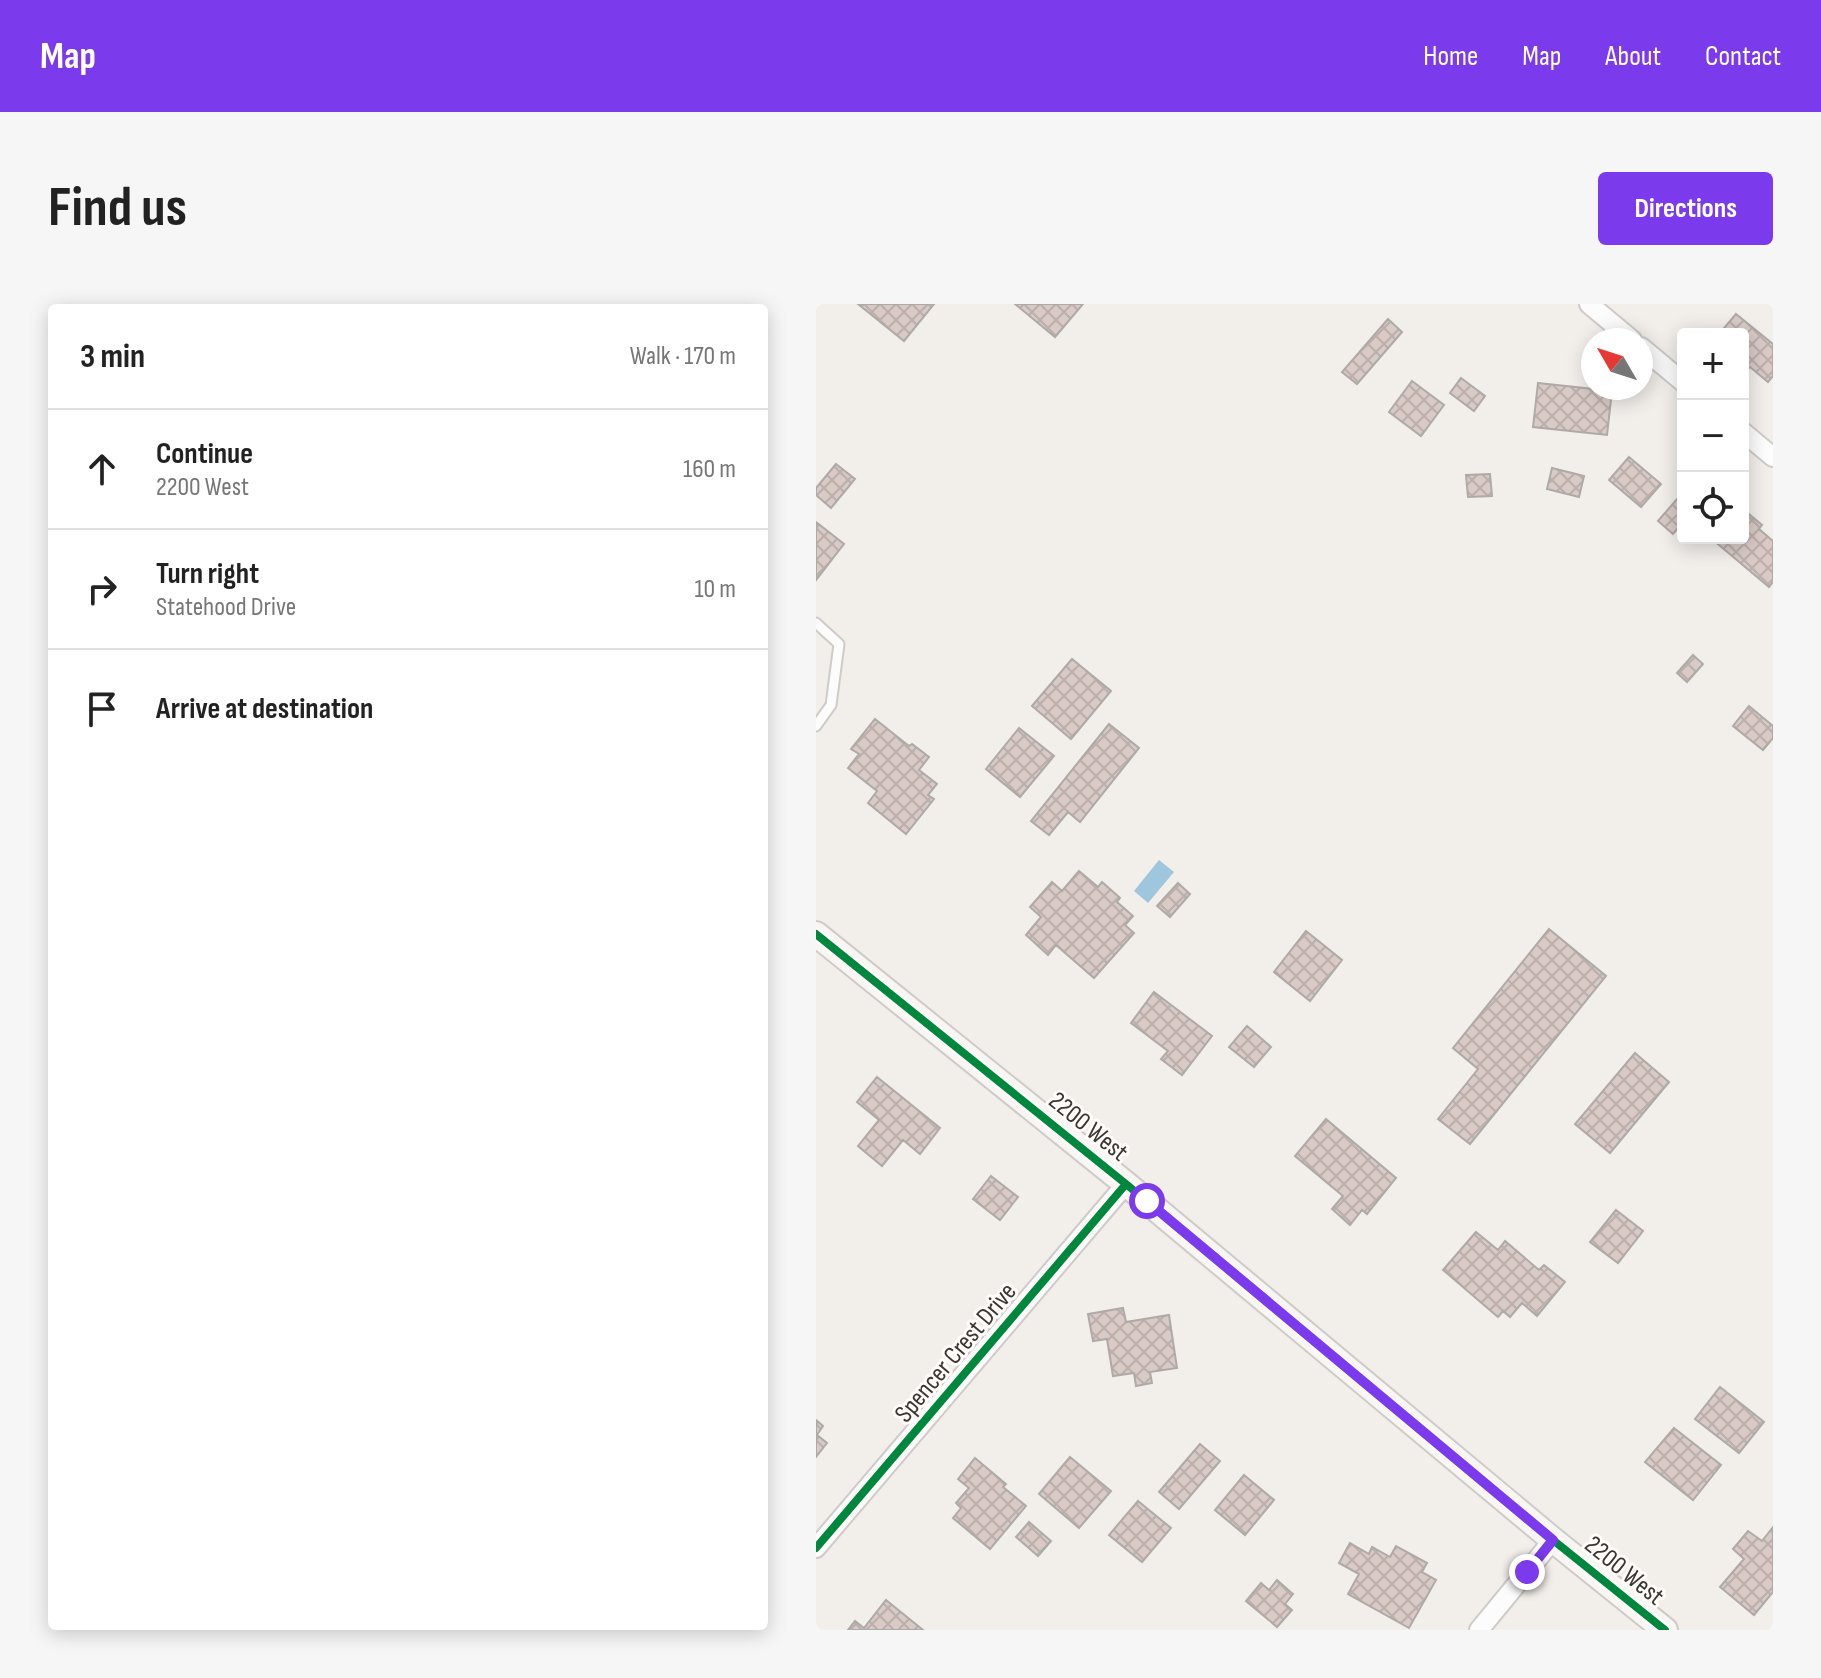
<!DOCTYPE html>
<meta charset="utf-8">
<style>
:root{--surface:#fff;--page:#f6f6f6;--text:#222;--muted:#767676;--line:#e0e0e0;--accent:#7c3aed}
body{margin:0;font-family:"Sofia Sans Condensed",sans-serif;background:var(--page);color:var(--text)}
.controls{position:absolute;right:24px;top:24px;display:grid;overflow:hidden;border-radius:8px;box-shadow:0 4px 20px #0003}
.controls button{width:72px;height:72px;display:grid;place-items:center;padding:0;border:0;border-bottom:2px solid var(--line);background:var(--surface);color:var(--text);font:40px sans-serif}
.compass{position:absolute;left:765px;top:24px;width:72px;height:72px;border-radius:50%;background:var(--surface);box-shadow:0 4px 20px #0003;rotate:309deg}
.stop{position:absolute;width:24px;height:24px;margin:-18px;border:6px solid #7c3aed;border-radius:50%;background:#fff}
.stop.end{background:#7c3aed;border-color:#fff;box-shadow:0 2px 8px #0008}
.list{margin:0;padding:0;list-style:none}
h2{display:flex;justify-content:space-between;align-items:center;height:104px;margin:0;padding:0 32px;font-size:34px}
h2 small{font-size:26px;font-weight:400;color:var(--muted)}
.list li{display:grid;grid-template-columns:52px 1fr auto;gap:24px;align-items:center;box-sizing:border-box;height:120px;padding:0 32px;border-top:2px solid var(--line)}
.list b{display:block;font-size:30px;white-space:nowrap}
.list p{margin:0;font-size:26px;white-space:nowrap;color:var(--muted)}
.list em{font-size:26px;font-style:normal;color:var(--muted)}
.icon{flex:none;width:44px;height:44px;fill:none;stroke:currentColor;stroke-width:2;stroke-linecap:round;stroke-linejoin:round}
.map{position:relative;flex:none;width:957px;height:1326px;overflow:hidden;border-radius:8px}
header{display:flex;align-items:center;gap:48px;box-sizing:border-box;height:112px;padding:0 40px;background:var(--accent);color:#fff}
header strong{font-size:38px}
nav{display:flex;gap:44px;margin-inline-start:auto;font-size:28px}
.intro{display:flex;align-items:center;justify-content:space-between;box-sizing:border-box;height:192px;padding:0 48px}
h1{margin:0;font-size:56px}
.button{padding:20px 36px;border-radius:8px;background:var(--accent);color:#fff;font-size:28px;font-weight:700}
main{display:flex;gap:48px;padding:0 48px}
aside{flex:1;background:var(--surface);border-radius:8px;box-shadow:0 4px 20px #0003}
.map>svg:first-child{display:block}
.water{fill:#9ec7de}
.building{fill:url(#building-cross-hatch);stroke:#adaaa7;stroke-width:2}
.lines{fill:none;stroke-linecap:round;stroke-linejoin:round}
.lane-casing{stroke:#cecbc8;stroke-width:13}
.street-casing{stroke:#cecbc8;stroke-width:22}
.secondary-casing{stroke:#cecbc8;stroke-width:28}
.lane{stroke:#fdfcfc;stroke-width:9}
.street{stroke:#fdfcfc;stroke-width:18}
.secondary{stroke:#f8f6f2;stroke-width:24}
.cycleway-casing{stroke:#fffcf9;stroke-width:13}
.cycleway{stroke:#00873e;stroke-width:8}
.route{stroke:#7c3aed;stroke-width:10}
.labels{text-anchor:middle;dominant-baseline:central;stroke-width:6;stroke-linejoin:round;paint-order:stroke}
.street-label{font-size:26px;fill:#393734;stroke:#fffcf9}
</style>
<header>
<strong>Map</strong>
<nav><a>Home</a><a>Map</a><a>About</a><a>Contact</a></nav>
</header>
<div class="intro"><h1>Find us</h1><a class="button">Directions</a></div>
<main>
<aside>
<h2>3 min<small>Walk · 170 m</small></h2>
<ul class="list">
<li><svg class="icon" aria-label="ahead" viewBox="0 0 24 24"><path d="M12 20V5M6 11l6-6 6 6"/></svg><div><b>Continue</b><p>2200 West</p></div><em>160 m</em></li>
<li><svg class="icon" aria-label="right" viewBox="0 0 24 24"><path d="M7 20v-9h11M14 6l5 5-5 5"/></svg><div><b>Turn right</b><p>Statehood Drive</p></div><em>10 m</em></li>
<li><svg class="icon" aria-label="arrive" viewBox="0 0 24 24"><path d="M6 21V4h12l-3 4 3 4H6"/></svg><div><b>Arrive at destination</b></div></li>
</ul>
</aside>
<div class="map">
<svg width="957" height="1326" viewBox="0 0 957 1326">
<defs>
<pattern id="building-cross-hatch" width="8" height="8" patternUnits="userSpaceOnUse" patternTransform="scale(2)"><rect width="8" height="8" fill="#d9cac6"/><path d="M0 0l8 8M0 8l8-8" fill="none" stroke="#bbaeab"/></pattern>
</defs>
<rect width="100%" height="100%" fill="#f2eeea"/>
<path class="water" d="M343 556 358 568 332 599 318 587Z"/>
<path class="building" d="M42 0H118L88 37Z
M199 0H267L239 33Z
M920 10 957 40V72L952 78 934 63 932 65 927 61V30H903Z
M572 15 586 28 541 80 526 68Z
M645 74 669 92 658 107 634 89Z
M596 77 628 101 605 132 573 108Z
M722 79 796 87 791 131 717 123Z
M813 153 845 180 825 203 793 176Z
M20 160 39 175 15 204 0 191V184Z
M736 164 768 172 763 193 731 185Z
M674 170 676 192 652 193 650 171Z
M862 194 867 198V218L857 230 842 217Z
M927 205 946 221 943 225 957 237V278L953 283 897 236 899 234H927Z
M0 218 28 240 0 276Z
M877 351 887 360 871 378 861 369Z
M256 355 295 387 255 435 216 402Z
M933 402 957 422V434L947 446 917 422Z
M59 415 93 442 96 440 113 453 103 466 121 480 112 491 118 495 90 530 52 499 61 487 32 464 43 450 35 445Z
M293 420 323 444 264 518 252 508 233 531 215 517Z
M203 424 238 452 204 493 170 465Z
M263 567 282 583 286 578 304 594 301 598 317 612 309 621 318 629 278 674 240 641 232 651 210 631 225 613 214 603 236 578 246 587Z
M362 579 374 590 354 613 341 602Z
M733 625 790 672 654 840 622 815 662 765 637 744Z
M490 627 526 656 494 697 458 668Z
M338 688 396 732 366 771 345 755 352 747 315 719Z
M431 722 455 743 438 763 413 743Z
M819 749 853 778 794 849 759 820Z
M61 773 124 824 104 850 87 836 66 862 42 842 63 816 41 798Z
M510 815 580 874 551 910 546 906 534 921 516 905 527 892 479 852Z
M175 872 202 893 184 916 157 895Z
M800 906 827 927 802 959 774 938Z
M660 928 682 946 689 937 723 966 728 961 749 978 721 1012 706 999 694 1013 687 1007 682 1013 627 966Z
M307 1004 310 1018 353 1011 361 1064 334 1068 336 1079 320 1082 318 1069 297 1072 291 1035 277 1037 272 1010Z
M904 1083 948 1118 923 1149 879 1115Z
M0 1116 7 1122 1 1131 11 1139 0 1153Z
M858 1124 905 1161 877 1196 829 1158Z
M384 1140 404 1157 363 1205 343 1188Z
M254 1153 295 1187 263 1224 223 1190Z
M159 1154 190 1180 187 1183 210 1202 174 1245 137 1214 145 1204 140 1199 153 1184 142 1175Z
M428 1171 458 1196 429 1231 399 1206Z
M322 1197 355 1224 326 1258 293 1231Z
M213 1218 235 1237 222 1252 200 1233Z
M957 1223V1288L938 1311 904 1283 928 1255 917 1245 932 1227 946 1237Z
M534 1239 553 1250 556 1243 574 1253 580 1242 611 1259 606 1268 620 1276 593 1324 532 1290 543 1270 523 1259Z
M461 1276 477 1290 469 1300 476 1306 461 1323 430 1297 445 1279 453 1286Z
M70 1296 107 1326H32L39 1317 48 1324Z"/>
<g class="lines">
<defs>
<path id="lane" d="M0 319 23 340 15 401 0 422"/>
<path id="street" d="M773 0 816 36
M825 43 867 78
M927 128 957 153
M0 1244 310 880
M663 1326 737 1236"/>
<path id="secondary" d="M0 630 310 880 737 1236 849 1326"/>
</defs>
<use href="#lane" class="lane-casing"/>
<use href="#street" class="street-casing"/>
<use href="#secondary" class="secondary-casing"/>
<use href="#lane" class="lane"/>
<use href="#street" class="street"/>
<use href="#secondary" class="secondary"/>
<defs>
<path id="cycleway" d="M0 630 310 880 737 1236 849 1326
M0 1244 310 880"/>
</defs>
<use href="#cycleway" class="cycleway-casing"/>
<use href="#cycleway" class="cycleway"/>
</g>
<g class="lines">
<path class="route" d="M331 897 737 1236 711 1268"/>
</g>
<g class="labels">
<g class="street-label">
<text transform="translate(272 823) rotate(39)">2200 West</text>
<text transform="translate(140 1049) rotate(-50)">Spencer Crest Drive</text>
<text transform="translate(808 1267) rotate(39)">2200 West</text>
</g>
</g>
</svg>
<div class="controls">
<button>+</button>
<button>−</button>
<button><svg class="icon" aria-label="locate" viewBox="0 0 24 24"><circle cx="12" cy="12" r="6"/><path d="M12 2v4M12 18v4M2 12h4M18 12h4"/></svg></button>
</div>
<svg class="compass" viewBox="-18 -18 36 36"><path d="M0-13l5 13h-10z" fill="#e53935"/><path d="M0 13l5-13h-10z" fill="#767676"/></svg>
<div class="stop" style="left:331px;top:897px"></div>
<div class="stop end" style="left:711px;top:1268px"></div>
</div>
</main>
